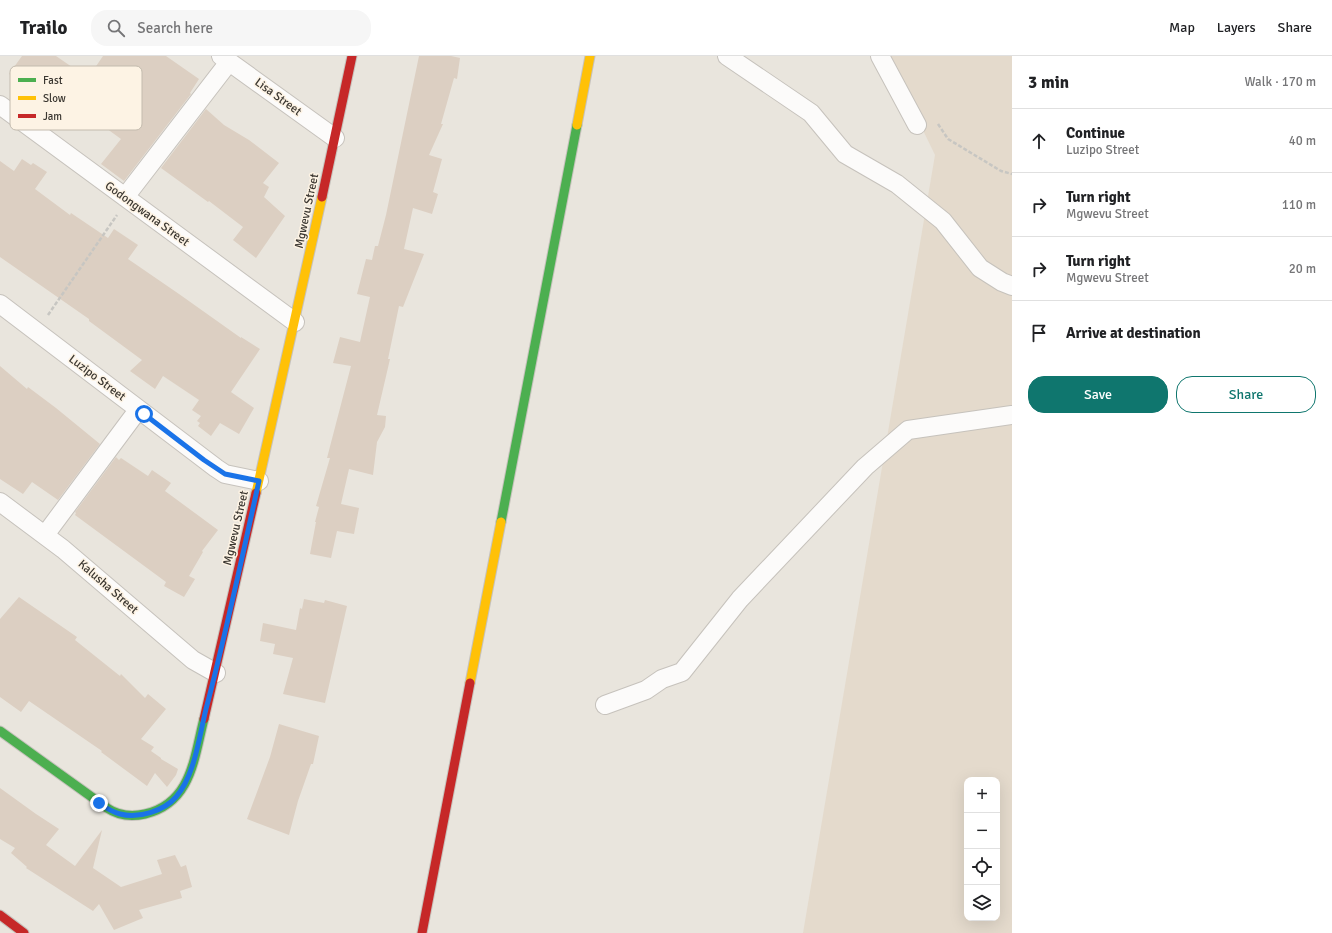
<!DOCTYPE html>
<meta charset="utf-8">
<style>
:root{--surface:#fff;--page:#f6f6f6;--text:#202124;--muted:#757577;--line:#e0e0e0;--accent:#0f766e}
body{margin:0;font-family:Signika,sans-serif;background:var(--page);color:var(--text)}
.controls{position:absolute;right:12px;bottom:12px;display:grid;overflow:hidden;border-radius:8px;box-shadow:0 4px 16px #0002}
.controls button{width:36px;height:36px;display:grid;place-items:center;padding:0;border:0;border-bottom:1px solid var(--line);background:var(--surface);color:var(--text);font:20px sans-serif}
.stop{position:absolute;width:12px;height:12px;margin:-9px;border:3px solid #1a73e8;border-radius:50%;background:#fff}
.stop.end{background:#1a73e8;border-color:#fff;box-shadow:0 1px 4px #0008}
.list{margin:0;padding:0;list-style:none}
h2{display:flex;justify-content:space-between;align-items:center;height:52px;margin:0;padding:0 16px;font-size:17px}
h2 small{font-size:13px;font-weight:400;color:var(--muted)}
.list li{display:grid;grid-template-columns:26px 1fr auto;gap:12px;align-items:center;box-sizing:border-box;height:64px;padding:0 16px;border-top:1px solid var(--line)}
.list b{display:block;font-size:15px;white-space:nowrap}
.list p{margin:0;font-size:13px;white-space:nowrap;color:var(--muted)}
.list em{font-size:13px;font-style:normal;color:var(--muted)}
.actions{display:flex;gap:8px;padding:12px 16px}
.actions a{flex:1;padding:9px 0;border:1px solid var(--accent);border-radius:16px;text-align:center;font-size:14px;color:var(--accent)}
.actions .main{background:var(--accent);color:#fff}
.icon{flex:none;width:22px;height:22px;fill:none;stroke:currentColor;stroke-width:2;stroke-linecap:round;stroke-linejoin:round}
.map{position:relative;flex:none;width:1012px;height:877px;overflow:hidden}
header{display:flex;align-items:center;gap:24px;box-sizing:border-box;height:56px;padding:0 20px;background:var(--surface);border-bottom:1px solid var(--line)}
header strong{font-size:19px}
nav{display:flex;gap:22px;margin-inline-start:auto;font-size:14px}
.search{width:280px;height:36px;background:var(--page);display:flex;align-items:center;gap:10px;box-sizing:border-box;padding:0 14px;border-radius:16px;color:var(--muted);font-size:15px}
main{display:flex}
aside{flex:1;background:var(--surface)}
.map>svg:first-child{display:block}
.built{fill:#e4dacc;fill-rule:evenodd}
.building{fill:#dccfc2}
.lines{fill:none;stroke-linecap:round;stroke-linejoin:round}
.street-casing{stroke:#c6c2bc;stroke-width:20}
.fast-casing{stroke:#c6c2bc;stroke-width:11}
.slow-casing{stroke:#c6c2bc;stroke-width:11}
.jam-casing{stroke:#c6c2bc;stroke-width:11}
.path{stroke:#c7c6c2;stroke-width:2.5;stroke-dasharray:4 2;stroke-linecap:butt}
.street{stroke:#fcfbfa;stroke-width:18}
.fast{stroke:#4caf50;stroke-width:9}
.slow{stroke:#ffc107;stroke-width:9}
.jam{stroke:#c62828;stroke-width:9}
.route{stroke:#1a73e8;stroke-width:5}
.labels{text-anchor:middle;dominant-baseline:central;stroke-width:3;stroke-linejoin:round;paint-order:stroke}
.street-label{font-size:12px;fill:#3b3731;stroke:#fdf3e4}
.key{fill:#fdf3e4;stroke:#c3bbae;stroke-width:1}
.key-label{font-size:11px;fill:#3b3731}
</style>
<header>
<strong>Trailo</strong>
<div class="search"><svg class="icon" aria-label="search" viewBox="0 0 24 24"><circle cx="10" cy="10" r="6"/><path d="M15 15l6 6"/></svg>Search here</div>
<nav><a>Map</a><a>Layers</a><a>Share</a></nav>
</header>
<main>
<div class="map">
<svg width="1012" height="877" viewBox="0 0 1012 877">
<rect width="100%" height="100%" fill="#e9e5dd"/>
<path class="built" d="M887 0H1012V877H803L935 99ZM967 724H997V862H967Z"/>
<path class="building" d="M22 0H56L88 22 103 0H166L199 23 190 37 191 38 124 125 101 108 121 83 70 46 71 45 35 21 25 35 12 24 14 21 9 18Z
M419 0H451L460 2 457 23 454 22 441 68H443L429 99 442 103 433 136 438 138 432 158 413 152 404 193 424 198 403 251 399 250 388 303H390L377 359 386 360 385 371 377 386 373 419 349 413 341 448 359 452 354 478 337 475 331 502 310 498 316 466H315L319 451 316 450 330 402H327L351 310 333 307 340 281 360 286 370 241 357 238 366 203 372 204 375 190H378L386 159Z
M206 53 224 69 249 84 279 107 263 127 269 131 264 141 285 160 256 202 233 184 243 171 209 145 208 146 161 112Z
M22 103 31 109 33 107 47 116 35 133 70 159 71 157 108 182 114 173 138 189 128 203 179 238 241 282V281L260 293 231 336 254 352 239 378 220 367 211 380 198 370 200 367 197 365 201 360 192 354 199 344 163 320 155 333 130 315 142 304 89 265V263L0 201V105L14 115Z
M0 310 27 333 28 331 56 352 100 388 58 444 32 426 23 438 0 423Z
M116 401 119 404 121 402 148 420 152 414 171 427 165 435 218 474 202 495 203 496 189 520 195 523 184 541 164 530 166 526 75 459 76 457 75 456Z
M19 541 77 581 75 584 120 620 121 618 145 642 148 638 166 653 141 683 154 691 151 695 161 702V703L178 713 176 719 167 731 155 717 147 730 101 696 102 695 29 645 21 656 0 641V563Z
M304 543 324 547 325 544 347 550 325 647 283 638 293 602 273 598 275 588 260 585 263 567 296 574 300 552 302 553Z
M279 668 319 680 313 708H311L298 745 289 779 247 763 270 701Z
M0 732 36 758 59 773 46 789 75 810 102 774 93 812 121 831 162 818 157 804 175 799 181 811 186 809 192 831 180 835 182 842 139 854 143 862 114 874 99 848 93 855 26 812 27 811 11 797 15 792 0 783Z"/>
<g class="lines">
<defs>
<path id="street" d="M221 0 335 82
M727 0 811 57 845 98 897 128 943 165 980 212 1002 226 1012 230
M880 0 917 69
M0 49 295 266
M125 141 229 6
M0 248 216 412 225 418 259 425
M0 446 63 493 193 604 216 617
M45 479 138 354
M605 649 646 634 662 623 682 616 740 543 865 411 908 374 1012 359"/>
<path id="fast" d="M501 466 577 69
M0 675 107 752C119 760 132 761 145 758 192 747 194 701 204 663"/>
<path id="slow" d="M577 69 590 0
M256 437 322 141
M470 627 501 466"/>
<path id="jam" d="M322 141 352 0
M204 663 256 437
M0 859 24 877
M422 877 470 627"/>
</defs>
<use href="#street" class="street-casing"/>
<use href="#fast" class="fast-casing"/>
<use href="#slow" class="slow-casing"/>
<use href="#jam" class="jam-casing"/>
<path class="path" d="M938 68 948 83 1001 115 1012 118
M48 259 117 159"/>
<use href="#street" class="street"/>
<use href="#fast" class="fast"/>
<use href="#slow" class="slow"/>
<use href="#jam" class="jam"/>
</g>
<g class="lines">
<path class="route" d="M99 747C106 752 112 756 120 758 138 763 164 755 176 741 195 719 199 681 206 653 226 578 242 501 259 425L225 418 204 404 144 358"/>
</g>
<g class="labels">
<g class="street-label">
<text transform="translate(278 41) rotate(36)">Lisa Street</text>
<text transform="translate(307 155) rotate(-78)">Mgwevu Street</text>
<text transform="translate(147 158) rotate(36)">Godongwana Street</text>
<text transform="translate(97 322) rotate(37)">Luzipo Street</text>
<text transform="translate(236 472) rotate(-77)">Mgwevu Street</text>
<text transform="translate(108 531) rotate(41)">Kalusha Street</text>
</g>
</g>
<rect x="10" y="10" width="132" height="64" rx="6" class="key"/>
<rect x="18" y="22" width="18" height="4" fill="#4caf50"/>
<rect x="18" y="40" width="18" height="4" fill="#ffc107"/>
<rect x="18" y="58" width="18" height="4" fill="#c62828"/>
<g class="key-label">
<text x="43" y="28">Fast</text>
<text x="43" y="46">Slow</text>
<text x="43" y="64">Jam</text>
</g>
</svg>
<div class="controls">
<button>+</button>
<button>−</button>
<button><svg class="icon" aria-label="locate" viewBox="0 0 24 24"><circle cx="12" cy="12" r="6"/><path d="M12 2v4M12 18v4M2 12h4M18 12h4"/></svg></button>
<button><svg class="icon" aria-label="layers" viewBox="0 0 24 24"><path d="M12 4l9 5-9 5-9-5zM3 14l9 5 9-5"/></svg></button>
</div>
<div class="stop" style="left:144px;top:358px"></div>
<div class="stop end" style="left:99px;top:747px"></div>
</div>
<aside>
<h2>3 min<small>Walk · 170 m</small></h2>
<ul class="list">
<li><svg class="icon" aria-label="ahead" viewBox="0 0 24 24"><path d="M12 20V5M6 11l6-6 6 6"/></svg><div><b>Continue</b><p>Luzipo Street</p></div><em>40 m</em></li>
<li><svg class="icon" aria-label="right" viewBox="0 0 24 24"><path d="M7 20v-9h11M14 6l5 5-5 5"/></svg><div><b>Turn right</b><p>Mgwevu Street</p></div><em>110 m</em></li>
<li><svg class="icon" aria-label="right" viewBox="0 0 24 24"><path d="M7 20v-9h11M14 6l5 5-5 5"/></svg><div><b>Turn right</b><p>Mgwevu Street</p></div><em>20 m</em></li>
<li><svg class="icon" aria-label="arrive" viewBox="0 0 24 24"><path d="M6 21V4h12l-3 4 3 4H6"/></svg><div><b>Arrive at destination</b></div></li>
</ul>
<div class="actions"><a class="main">Save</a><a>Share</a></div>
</aside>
</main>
